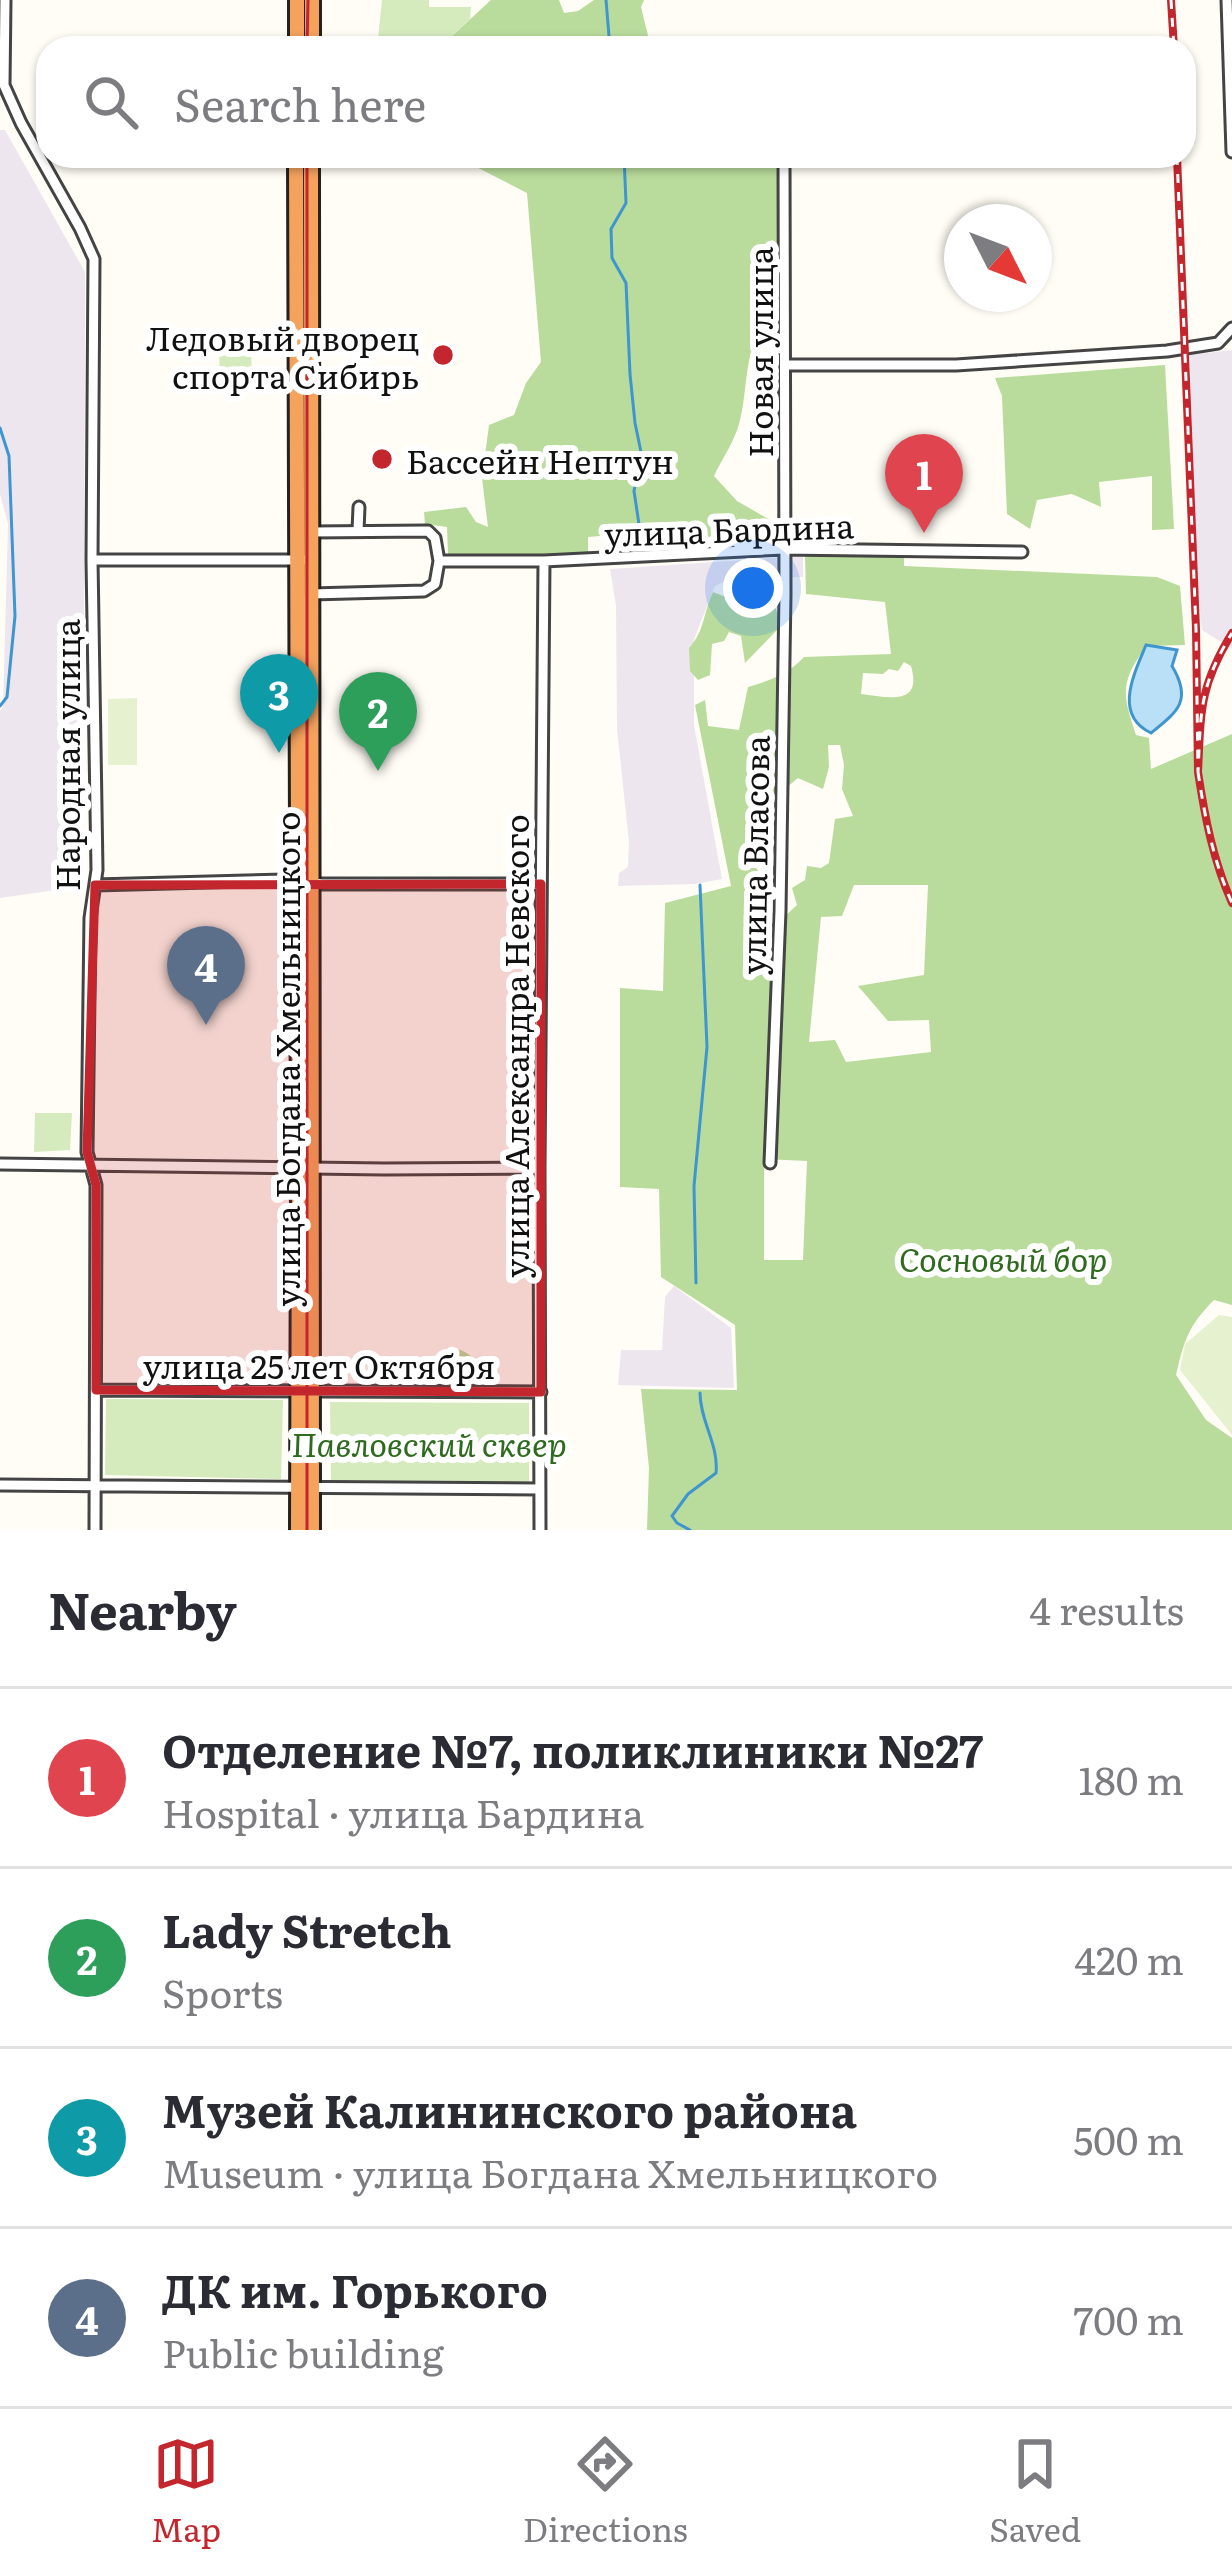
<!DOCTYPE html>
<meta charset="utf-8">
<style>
:root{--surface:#fff;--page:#f2f2f3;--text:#2b2b33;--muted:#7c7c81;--line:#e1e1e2;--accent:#c4262e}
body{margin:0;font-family:Literata,serif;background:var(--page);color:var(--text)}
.compass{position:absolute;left:944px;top:204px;width:108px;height:108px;border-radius:50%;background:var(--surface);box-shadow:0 3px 9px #0004;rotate:132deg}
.you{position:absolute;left:753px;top:588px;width:42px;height:42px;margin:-30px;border:9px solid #fff;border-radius:50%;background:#1a73e8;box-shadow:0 0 0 18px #1a73e833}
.badge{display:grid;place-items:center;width:78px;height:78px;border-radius:50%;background:var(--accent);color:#fff;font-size:39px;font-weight:700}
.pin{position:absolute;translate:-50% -99px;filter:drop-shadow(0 3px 6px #0008)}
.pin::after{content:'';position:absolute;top:63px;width:42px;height:36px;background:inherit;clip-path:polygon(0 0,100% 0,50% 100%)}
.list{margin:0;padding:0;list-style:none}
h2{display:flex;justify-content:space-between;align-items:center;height:156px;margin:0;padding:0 48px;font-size:51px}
h2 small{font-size:39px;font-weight:400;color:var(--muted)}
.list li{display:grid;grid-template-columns:78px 1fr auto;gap:36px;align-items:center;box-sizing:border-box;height:180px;padding:0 48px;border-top:3px solid var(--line)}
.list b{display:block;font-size:45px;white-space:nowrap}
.list p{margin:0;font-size:39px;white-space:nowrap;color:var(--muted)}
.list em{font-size:39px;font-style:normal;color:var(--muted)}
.icon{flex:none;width:66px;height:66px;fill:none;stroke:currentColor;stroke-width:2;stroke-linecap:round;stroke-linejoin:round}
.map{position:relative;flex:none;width:1232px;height:1530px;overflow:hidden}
.search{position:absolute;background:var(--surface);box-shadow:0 3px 9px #0004;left:36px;right:36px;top:36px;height:132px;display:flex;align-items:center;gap:30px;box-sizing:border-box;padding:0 42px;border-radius:36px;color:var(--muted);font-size:45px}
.sheet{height:876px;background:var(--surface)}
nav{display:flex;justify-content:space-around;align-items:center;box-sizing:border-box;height:168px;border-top:3px solid var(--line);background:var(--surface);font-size:33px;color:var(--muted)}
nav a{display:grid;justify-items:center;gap:6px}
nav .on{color:var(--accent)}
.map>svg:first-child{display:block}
.industrial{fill:#eee6ef}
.green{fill:#d5ebbd}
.forest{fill:#b9dc9c;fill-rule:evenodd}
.pitch{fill:#e6f2cf}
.water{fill:#b9e0f7;stroke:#3f96cf;stroke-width:3}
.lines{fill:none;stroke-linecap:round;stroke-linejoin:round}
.stream{stroke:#3f96cf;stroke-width:3}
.minor-casing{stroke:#444;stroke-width:15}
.highway-casing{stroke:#222;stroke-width:20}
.minor{stroke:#fff;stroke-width:9}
.highway{stroke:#f5a25d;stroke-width:14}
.tram{stroke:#c4262e;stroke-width:3}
.rail-casing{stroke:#c4262e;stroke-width:8}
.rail{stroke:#fff;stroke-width:3;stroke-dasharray:9;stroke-linecap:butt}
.marked{fill:#c4262e;fill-opacity:0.2;stroke:#c4262e;stroke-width:9;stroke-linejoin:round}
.poi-dot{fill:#c4262e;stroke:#fff;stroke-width:4.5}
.labels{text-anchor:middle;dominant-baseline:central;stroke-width:12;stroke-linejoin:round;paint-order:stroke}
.poi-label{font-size:33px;fill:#111;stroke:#fff;text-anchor:end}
.street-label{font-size:33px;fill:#111;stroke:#fff}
.park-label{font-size:33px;font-style:italic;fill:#2f6b1f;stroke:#fff}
</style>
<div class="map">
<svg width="1232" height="1530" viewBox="0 0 1232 1530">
<rect width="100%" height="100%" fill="#fffdf5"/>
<path class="industrial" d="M0 130H5L85 272V332L83 886 0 898V711L3 707 8 524 0 494Z
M1232 350V649L1202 630 1196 564 1190 355Z
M803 556V577L730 579 715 586 694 639V725L722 879 695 884 618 886 619 873 628 867 629 842 617 729 616 606 610 569Z
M674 1286 731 1328 734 1388 618 1385 621 1350H662L665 1297Z"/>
<path class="green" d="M382 0H429V7H471L470 19 439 48H377Z
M251 348 252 384 220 386 219 349Z
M35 1113H72L70 1150 34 1152Z
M106 1399 283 1400 281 1479 105 1475Z
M330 1402 529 1403V1482H331Z"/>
<path class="forest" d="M491 0H559L564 13 578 11 594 0H644L641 7 651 48H439Z
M455 156H783L779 311C741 335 750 385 739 424 734 442 722 459 714 476L737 501 772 521 778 541 650 549 635 533 588 537V558L448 554 447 527 425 524 424 512 466 507 476 522 488 527 482 478 489 425 514 415 526 383 541 362 527 193Z
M1165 365 1174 529 1152 530V476L1099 482 1101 507 1072 494 1037 500 1030 529 1007 514 1002 396 995 378Z
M904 553V566L1157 577 1180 586 1185 645 1146 646C1120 683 1122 693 1136 735L1149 738 1151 769 1232 734V1305L1214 1300C1189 1325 1184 1340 1176 1375L1206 1420 1232 1438V1530H647L649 1468 641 1389 737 1390 735 1325 661 1277 659 1189 620 1187V988L663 991 665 903 731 886 695 705 705 700 708 726 739 730 748 687C771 680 787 675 804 657L891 654 885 602 806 594 805 555ZM904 662 911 666C923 707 887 697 861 694L863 673 883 674 889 669 898 671ZM828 745H840L844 765 842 789 853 816 835 819 829 863 821 868 807 866 805 880 792 888 797 905 766 934 747 940 749 904 772 906 766 881 753 864 771 822 769 809 787 787 798 778 823 789 829 767ZM854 885H928L924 975 858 986 888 1021 929 1020 931 1052 846 1062 835 1040 809 1042 821 917 842 916ZM764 1159 807 1161 803 1260H764Z
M713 592 723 596 735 593 747 602 759 595C777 603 779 611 778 629L745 663 741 636 729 632 724 641 712 644 710 675 698 680 690 671 689 648C705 631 703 613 713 592Z
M456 1349C470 1351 482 1366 487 1379L483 1385H457L456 1364 447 1355Z"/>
<path class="pitch" d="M137 698V765H108V699Z
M1219 1315 1232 1317V1435L1180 1370 1185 1344Z"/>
<path class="water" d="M1146 645 1177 650 1172 666C1193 701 1177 712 1151 733 1113 715 1134 674 1146 645Z"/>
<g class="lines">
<path class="stream" d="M606 0 610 48
M624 156 626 203 611 229 612 258 626 283 630 374 635 423 641 452 634 491 640 531
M0 428 9 456 15 616 7 697 0 706
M696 1283 694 1186 707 1047 700 885
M690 1530 677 1523 672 1516 688 1494 716 1473C719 1445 700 1421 700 1393"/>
<defs>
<path id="minor" d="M5 0 4 85 21 123 80 228 94 259 92 560 97 870 90 918 87 1152 96 1185 95 1530
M1227 0 1232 152
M786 365H956L1167 351 1218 343 1232 328
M358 531 359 507
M311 532 428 531 435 538 439 561
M92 560H310
M311 594 424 591 435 584 439 561H544L783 549 1022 552
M95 885 285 880 322 884H541
M770 1163 780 911 785 594 784 156
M0 1164 384 1169 539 1168
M96 1390 541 1392
M0 1485 540 1489
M540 1530 539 1168 544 561"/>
<path id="highway" d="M297 48V0
M312 48V0
M296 156 299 1176 298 1530
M311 156 312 1530"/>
</defs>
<use href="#minor" class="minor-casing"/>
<use href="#highway" class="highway-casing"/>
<use href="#minor" class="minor"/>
<use href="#highway" class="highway"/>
<path class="tram" d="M307 48 308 0
M307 1530V156"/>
<defs>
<path id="rail" d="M1171 0 1174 48
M1177 156 1196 629 1198 772C1201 711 1199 687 1232 633
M1198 772C1205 818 1213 860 1232 903"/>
</defs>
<use href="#rail" class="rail-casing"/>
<use href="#rail" class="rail"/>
</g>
<path class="marked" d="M541 884V1392L96 1390V1185L87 1152 95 885Z"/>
<g class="poi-dot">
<circle cx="443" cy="355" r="12"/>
<circle cx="382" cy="459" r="12"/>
</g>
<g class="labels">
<g class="poi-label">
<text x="419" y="336">Ледовый дворец<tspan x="419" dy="38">спорта Сибирь</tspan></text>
<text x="406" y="459" text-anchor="start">Бассейн Нептун</text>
</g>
<g class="street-label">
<text transform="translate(758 352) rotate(-90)">Новая улица</text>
<text transform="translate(729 528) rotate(-2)">улица Бардина</text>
<text transform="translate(65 755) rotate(-90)">Народная улица</text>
<text transform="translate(753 855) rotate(-89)">улица Власова</text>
<text transform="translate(514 1046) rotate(-90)">улица Александра Невского</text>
<text transform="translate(285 1059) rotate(-90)">улица Богдана Хмельницкого</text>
<text x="319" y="1364">улица 25 лет Октября</text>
</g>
<g class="park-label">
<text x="1003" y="1257">Сосновый бор</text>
<text x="429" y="1442">Павловский сквер</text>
</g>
</g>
</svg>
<svg class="compass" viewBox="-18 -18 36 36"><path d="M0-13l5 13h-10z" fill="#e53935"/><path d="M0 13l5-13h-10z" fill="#7c7c81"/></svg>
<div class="you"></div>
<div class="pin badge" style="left:924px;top:533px;background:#e0444e">1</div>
<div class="pin badge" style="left:378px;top:771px;background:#2e9e5b">2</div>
<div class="pin badge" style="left:279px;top:753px;background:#0f9aa8">3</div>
<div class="pin badge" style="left:206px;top:1025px;background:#5c6f8a">4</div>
<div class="search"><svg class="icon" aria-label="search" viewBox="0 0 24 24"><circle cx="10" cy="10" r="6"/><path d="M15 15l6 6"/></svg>Search here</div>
</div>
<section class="sheet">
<h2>Nearby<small>4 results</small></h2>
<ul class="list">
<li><span class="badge" style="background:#e0444e">1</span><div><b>Отделение №7, поликлиники №27</b><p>Hospital · улица Бардина</p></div><em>180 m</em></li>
<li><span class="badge" style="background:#2e9e5b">2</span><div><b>Lady Stretch</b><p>Sports</p></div><em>420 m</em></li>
<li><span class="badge" style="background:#0f9aa8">3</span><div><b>Музей Калининского района</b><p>Museum · улица Богдана Хмельницкого</p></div><em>500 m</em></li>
<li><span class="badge" style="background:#5c6f8a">4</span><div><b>ДК им. Горького</b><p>Public building</p></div><em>700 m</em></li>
</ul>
</section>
<nav>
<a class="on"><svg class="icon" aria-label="map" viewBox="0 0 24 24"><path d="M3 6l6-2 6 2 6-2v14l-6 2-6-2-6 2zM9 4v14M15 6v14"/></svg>Map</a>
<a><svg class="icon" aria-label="directions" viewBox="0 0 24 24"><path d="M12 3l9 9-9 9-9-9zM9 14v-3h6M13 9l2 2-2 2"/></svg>Directions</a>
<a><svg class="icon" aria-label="saved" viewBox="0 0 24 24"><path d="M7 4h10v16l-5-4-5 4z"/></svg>Saved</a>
</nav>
